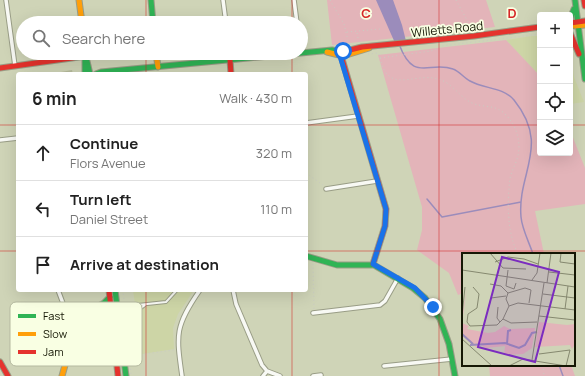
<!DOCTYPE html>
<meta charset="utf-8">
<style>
:root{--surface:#fff;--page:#f2f2f2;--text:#222;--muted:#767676;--line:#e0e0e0}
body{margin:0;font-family:Manrope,sans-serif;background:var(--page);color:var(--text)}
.controls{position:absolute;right:12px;top:12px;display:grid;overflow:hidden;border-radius:4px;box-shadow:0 4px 16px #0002}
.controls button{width:36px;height:36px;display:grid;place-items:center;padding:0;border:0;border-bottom:1px solid var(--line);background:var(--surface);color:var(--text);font:20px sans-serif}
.stop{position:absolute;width:12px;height:12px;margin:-9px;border:3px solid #1a73e8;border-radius:50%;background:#fff}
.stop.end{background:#1a73e8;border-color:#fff;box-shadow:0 1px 4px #0008}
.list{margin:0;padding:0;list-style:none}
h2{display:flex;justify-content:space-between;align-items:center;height:52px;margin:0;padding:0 16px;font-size:17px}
h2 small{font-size:13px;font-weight:400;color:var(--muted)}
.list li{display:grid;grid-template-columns:26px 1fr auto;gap:12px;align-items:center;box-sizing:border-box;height:56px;padding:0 16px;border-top:1px solid var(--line)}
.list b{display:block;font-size:15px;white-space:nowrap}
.list p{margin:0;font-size:13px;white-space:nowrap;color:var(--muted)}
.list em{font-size:13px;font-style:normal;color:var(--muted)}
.icon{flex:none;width:22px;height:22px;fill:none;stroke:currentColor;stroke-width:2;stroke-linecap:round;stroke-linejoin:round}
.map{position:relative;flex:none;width:585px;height:376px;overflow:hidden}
.search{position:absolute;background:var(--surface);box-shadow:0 4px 16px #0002;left:16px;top:16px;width:292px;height:44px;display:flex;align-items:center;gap:10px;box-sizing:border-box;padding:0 14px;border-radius:22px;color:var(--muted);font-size:15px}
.panel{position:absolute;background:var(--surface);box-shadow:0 4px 16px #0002;left:16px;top:72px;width:292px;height:220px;border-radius:4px}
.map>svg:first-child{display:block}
.built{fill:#cdd5a6}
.green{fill:#e3b4b9}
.water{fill:#9b8cbb}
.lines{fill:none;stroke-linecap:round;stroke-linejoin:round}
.stream{stroke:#9b8cbb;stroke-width:1.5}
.building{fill:#b7bc9d}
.lane-casing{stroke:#999d86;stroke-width:4}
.street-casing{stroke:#999d86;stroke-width:5.5}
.fast-casing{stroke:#999d86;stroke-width:7}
.slow-casing{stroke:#999d86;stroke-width:7}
.jam-casing{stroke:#999d86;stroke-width:7}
.path{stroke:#caccc2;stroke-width:1;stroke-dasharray:1 3;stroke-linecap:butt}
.lane{stroke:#f8f9f4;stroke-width:2}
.street{stroke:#f8f9f4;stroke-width:3.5}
.fast{stroke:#30b455;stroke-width:5}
.slow{stroke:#ff9f0a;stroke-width:5}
.jam{stroke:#e5322d;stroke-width:5}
.route{stroke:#1a73e8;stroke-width:5}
.grid{fill:none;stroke:#d62828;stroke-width:1;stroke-opacity:0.55}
.labels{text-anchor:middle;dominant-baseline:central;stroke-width:3.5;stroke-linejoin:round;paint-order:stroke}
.street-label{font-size:12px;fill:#151704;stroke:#f9ffe3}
.inset-river{fill:none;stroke:#9b8cbb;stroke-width:2}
.inset-road{fill:none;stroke:#85886f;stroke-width:1}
.view{fill:#7b2cbf;fill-opacity:0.15;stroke:#7b2cbf;stroke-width:2}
.inset-edge{fill:none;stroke:#151704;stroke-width:2}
.key{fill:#f9ffe3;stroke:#b5b9a0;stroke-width:1}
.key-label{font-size:11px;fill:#151704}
.grid-label{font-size:13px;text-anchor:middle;font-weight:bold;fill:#d62828;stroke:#f9ffe3;stroke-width:3.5;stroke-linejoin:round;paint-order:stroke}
</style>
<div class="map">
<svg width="585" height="376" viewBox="0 0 585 376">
<rect width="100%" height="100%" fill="#cfd4b7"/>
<path class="built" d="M532 36H540V76L506 40Z
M570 45 574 77 584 102 570 104Z
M133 290H194L178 314 173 328 174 349 142 354Z"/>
<path class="green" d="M327 0H486L495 27 332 45Z
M506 40 540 76V153H570V130L585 168V204L535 211 544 254H463V293L458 295 449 273 417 250 422 230V207L378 55Z
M489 365H571L575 376H490Z"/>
<path class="water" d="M376 0H393L402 25 406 41 395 43Z"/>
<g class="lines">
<path class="stream" d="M399 44C414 84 429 60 453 69 459 71 464 78 470 81 484 89 503 87 514 100 551 146 517 172 521 217 522 229 529 242 533 254
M427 199 442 217 521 202
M559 365 563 376"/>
</g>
<path class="building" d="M72 70 73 74H61V72Z"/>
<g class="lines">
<defs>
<path id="lane" d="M119 307 166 302 177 290
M119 311 141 308 145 305
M121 321 138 309"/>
<path id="street" d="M6 0 15 66
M223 0 226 23
M294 0 297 23
M229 53 230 60
M306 123 358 116
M0 140 18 138
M326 189 377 181
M58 290 67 314
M233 290 236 304 262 365 267 371 280 376
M313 313 380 305 385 301 398 278
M384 366 452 359
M182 376C176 334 175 326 200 290
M263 376 267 371
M313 376 321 375"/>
<path id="fast" d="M151 0 153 23
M575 0 585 79
M570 19 574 9
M85 54V74
M86 57 90 74
M96 74 101 72 332 50 342 52
M306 256 337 265H374L413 288 425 298 440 319 449 344 455 376
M115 290 126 376
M93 309 104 303 110 297"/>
<path id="slow" d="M79 0 82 23
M575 26 585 25
M327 52 343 56 369 48
M156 53 158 67
M62 376 69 351 67 314 118 307"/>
<path id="jam" d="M584 0 585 6
M570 23 585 21
M570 33 579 54
M340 52 386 209 385 226 373 264
M342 52 362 47 474 36 540 27
M230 60 231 74
M0 68 86 56
M109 290 118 376
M68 319 115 312
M0 362 8 376"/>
</defs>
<use href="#lane" class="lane-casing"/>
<use href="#street" class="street-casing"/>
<use href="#fast" class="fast-casing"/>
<use href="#slow" class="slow-casing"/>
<use href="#jam" class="jam-casing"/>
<path class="path" d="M330 0 344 24 349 45
M456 0 473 31
M347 32 380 29
M357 33 358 38
M475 42 540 34
M368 54 379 53C386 97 412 72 438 79 453 83 459 97 472 103 484 108 496 104 506 115 517 126 522 144 517 159 515 166 511 172 510 179 507 202 507 233 518 254
M380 58 431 51 442 46 474 42
M306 173 323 185
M313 264 314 309
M123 290 124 301
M127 321 131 376
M129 356 174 350
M71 360 84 359
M543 365 544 376"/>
<use href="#lane" class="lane"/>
<use href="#street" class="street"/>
<use href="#fast" class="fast"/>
<use href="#slow" class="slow"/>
<use href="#jam" class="jam"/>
</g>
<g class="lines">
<path class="route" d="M343 51 340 52V56L386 209 385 226 373 264 415 288 433 307"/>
</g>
<path class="grid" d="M146 0V23M292 0V23M439 0V376M146 53V74M292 53V74M0 125H18M306 125H540M570 125H585M0 251H18M306 251H585M146 290V376M292 290V376"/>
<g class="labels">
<g class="street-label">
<text transform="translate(447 29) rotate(-6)">Willetts Road</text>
</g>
</g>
<g transform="translate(462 253)">
<rect width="113" height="113" fill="#cfd4b7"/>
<path d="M5 34 0 70 7 73 5 76 26 80 33 79 42 73 48 76 73 75 70 95 61 101 42 102 43 93 24 95 19 92H15V95L0 83V63ZM77 69 105 72 113 71V91L110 96 108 92 73 94Z" fill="#e3b4b9"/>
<path class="inset-river" d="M0 81 11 91M45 91 46 78 49 77M8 92 43 90 57 95 63 92 70 80 75 79"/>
<path class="inset-road" d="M28 0 41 15 64 16M99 0 98 9 113 11M33 9 46 4 62 6 76 11M0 17 113 34M46 17 44 33 52 36 54 30M87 19 113 22M70 27 75 20 78 0M85 30 89 0M28 31 39 33 46 40M11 34 17 41 15 55 6 61 5 69 8 73 35 72 41 66 47 53 56 50 113 57M81 41 113 45M27 53 29 45 44 43M47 53 44 46 46 40 63 35 69 37 67 50M36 54 35 65 38 69M103 56 106 33M0 63 3 34M77 63 113 67M41 66 49 70 75 69M0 86 30 113M77 101 108 97 104 113M70 107 82 30M47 113 61 106 104 113"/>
<path class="view" d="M40 4 97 19 73 109 16 94Z"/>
<rect width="113" height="113" class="inset-edge"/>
</g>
<rect x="10" y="302" width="132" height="64" rx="6" class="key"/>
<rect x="18" y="314" width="18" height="4" fill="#30b455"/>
<rect x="18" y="332" width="18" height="4" fill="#ff9f0a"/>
<rect x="18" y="350" width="18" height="4" fill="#e5322d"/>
<g class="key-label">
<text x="43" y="320">Fast</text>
<text x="43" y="338">Slow</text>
<text x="43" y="356">Jam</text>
</g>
<g class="grid-label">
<text x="366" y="18">C</text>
<text x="512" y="18">D</text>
</g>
</svg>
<div class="controls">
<button>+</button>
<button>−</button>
<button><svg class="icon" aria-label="locate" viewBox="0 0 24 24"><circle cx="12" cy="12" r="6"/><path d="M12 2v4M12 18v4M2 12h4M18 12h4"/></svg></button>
<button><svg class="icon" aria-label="layers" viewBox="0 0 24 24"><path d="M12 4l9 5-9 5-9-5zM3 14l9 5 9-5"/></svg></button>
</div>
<div class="stop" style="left:343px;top:51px"></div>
<div class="stop end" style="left:433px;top:307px"></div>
<div class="search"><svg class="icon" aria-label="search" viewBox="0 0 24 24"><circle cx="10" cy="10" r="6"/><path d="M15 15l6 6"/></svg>Search here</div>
<section class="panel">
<h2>6 min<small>Walk · 430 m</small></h2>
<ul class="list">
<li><svg class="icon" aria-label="ahead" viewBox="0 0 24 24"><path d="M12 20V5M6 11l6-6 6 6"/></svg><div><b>Continue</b><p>Flors Avenue</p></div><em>320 m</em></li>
<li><svg class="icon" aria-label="left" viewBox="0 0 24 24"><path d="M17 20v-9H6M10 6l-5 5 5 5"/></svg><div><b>Turn left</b><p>Daniel Street</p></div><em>110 m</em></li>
<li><svg class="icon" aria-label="arrive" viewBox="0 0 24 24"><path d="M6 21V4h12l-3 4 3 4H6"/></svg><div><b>Arrive at destination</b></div></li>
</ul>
</section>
</div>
